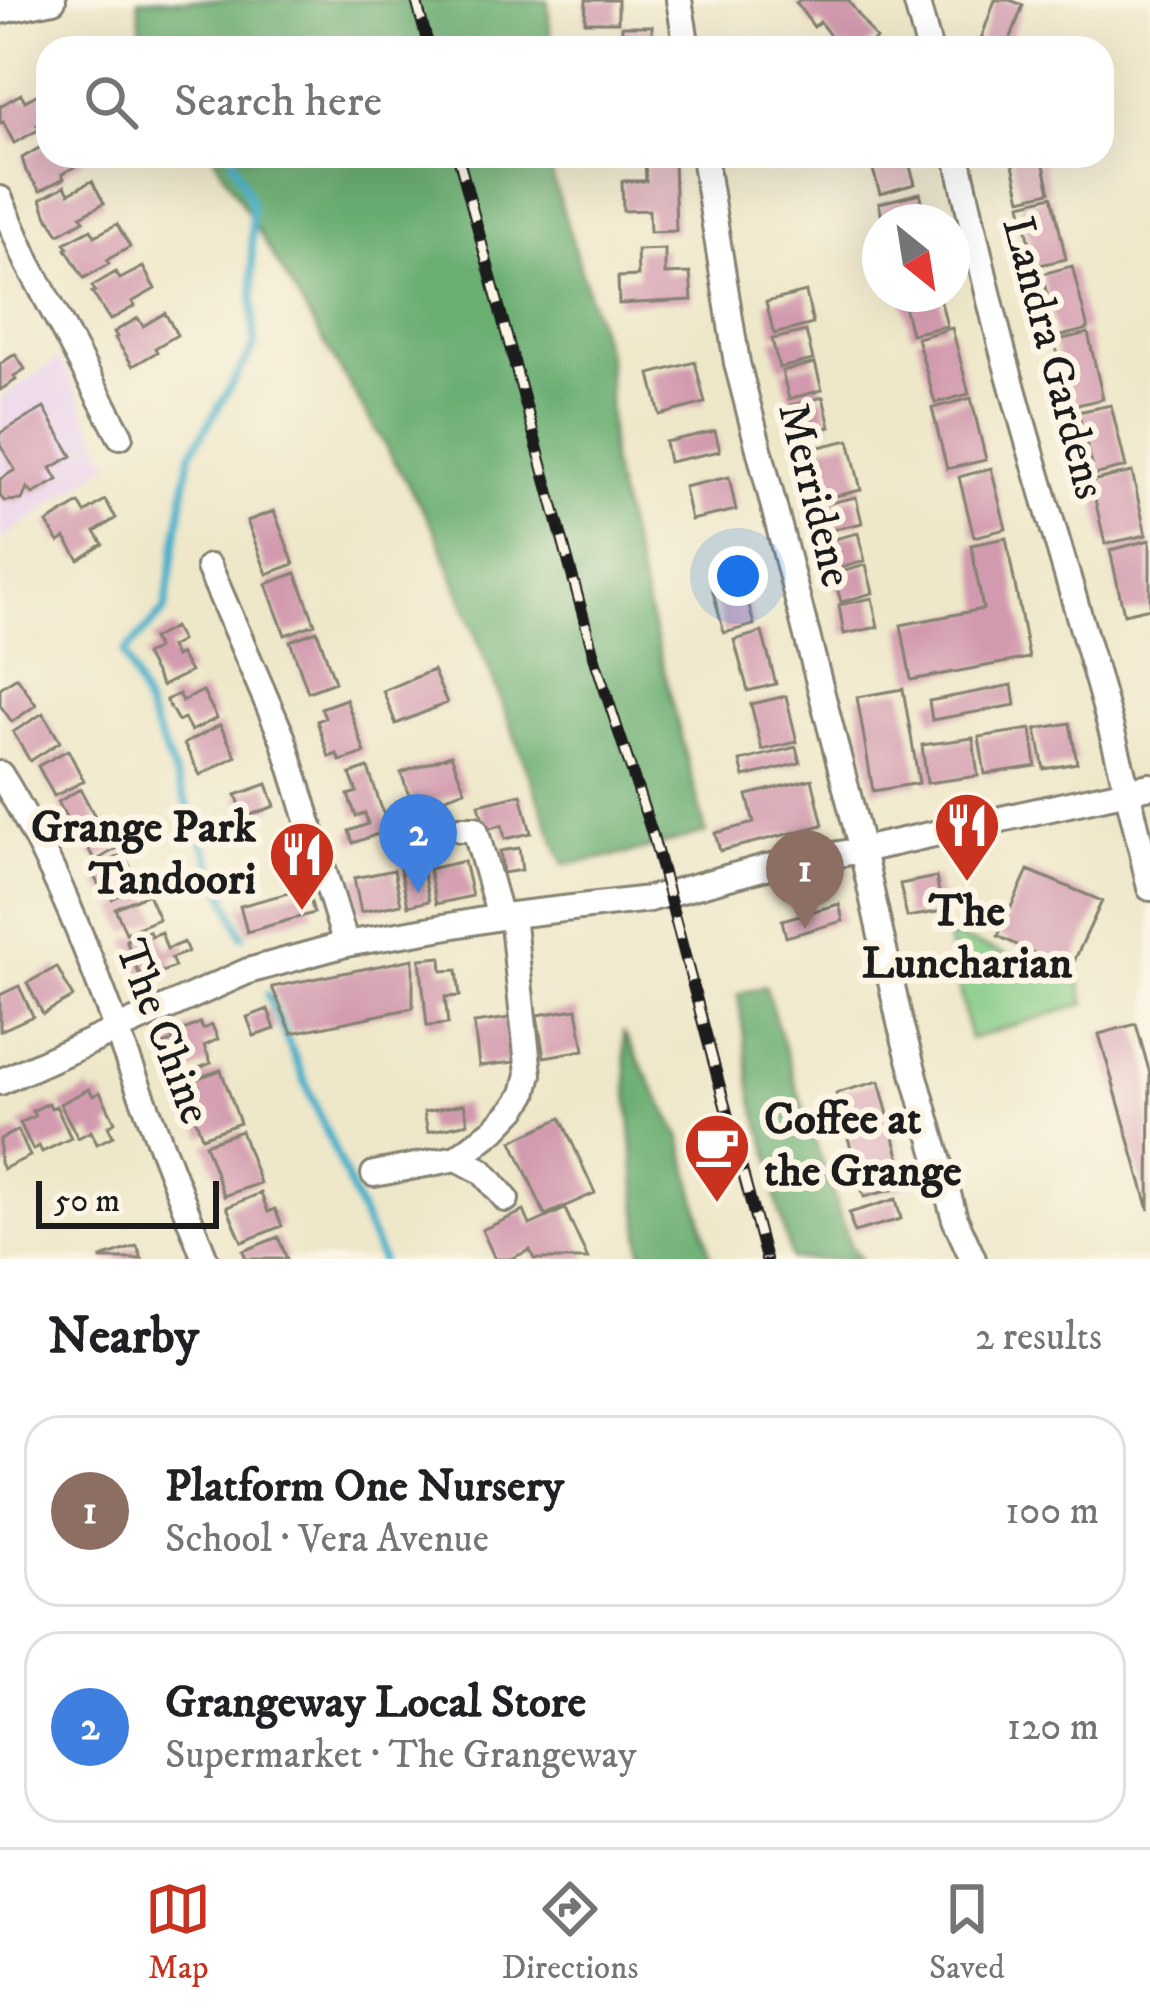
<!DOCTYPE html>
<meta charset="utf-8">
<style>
:root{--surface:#fff;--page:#f6f6f6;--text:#202124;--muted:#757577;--line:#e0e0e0;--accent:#c8321e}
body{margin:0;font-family:"IM FELL DW Pica",serif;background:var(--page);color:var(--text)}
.compass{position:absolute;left:862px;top:204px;width:108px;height:108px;border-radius:50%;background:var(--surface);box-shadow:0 12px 48px #0002;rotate:150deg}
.scale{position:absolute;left:36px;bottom:30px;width:183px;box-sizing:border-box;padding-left:12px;border:6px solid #1c1c1c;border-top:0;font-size:33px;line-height:42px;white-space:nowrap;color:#1c1c1c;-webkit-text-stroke:9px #fcf5e5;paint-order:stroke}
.you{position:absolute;left:738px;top:576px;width:42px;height:42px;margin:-30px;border:9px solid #fff;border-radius:50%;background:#1a73e8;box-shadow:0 0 0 18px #1a73e833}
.badge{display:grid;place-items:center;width:78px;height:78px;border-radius:50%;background:var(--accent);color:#fff;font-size:39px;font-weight:700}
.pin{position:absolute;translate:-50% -99px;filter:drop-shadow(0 3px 6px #0008)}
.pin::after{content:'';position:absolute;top:63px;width:42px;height:36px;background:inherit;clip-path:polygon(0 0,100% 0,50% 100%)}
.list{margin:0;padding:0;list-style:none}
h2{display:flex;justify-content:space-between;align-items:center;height:156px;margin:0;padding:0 48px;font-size:51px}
h2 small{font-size:39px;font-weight:400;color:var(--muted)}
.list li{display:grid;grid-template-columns:78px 1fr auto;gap:36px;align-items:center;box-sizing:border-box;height:192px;margin:0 24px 24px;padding:0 24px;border:3px solid var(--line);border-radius:36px}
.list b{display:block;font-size:45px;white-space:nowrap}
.list p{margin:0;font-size:39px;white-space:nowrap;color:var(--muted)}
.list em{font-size:39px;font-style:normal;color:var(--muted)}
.icon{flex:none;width:66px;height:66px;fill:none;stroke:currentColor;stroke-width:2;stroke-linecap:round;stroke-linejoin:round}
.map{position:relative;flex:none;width:1150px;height:1259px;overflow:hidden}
.search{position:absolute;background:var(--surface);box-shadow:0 12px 48px #0002;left:36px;right:36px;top:36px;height:132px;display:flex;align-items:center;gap:30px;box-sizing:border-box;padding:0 42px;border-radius:36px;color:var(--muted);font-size:45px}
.sheet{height:588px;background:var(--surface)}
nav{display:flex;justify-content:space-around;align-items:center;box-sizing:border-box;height:168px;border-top:3px solid var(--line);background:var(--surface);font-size:33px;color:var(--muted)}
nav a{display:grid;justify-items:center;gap:6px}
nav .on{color:var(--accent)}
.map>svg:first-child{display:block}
.built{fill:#e9d2ee}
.green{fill:#83ca85;stroke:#507350;stroke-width:3}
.forest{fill:#6aae72;stroke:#436547;stroke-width:3}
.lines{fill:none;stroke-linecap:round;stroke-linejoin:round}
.stream{stroke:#4ab0c9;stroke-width:8}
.building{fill:#d29aae}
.minor-casing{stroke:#858272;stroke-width:30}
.minor{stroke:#fff;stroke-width:24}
.rail-casing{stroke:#1c1c1c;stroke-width:12}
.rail{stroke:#fcf5e5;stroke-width:8;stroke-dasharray:22;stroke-linecap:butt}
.labels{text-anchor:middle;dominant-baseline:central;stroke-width:12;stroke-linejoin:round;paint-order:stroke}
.street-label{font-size:45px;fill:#1c1c1c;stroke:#fcf5e5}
.poi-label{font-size:45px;font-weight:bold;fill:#1c1c1c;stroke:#fcf5e5;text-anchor:end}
</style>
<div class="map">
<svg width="1150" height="1259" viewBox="0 0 1150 1259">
<rect width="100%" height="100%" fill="#fcf5e5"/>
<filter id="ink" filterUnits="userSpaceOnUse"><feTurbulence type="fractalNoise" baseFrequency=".00833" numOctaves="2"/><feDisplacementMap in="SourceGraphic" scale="24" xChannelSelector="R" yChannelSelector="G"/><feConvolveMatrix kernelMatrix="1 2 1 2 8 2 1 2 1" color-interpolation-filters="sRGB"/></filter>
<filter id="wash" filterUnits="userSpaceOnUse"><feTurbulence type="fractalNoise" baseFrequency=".004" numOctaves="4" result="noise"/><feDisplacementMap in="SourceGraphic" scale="48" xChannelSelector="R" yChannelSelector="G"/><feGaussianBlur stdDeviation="2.7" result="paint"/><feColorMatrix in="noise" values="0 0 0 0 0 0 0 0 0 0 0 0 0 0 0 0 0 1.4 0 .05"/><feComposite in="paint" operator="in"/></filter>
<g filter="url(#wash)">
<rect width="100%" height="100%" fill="#eee7c9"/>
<path class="built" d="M60 358 110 463 0 541V399Z"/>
<path class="green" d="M947 934 1068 975 1078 972 1085 1004 970 1039Z"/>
<path class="forest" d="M138 0H548L551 48H151L141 30Z
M214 156H548V163L608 358 611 465 706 833 626 854 564 865 436 532Z
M765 986 797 1088 851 1247 860 1259H791L776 1198V1176L753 1102 738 994Z
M623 1031 681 1138 711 1259H642Z"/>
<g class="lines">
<path class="stream" d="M233 158 251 203 254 347 190 455 165 610 124 653 242 936
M268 995 381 1259"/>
</g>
<g id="blocks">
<path class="building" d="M586 0H618V22H585Z
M800 0H848L876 39 863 48H839L820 22 814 27 796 3Z
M995 0H1010L1023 5 1007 48H995L980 42Z
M622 26H652V48H622Z
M48 89V119L37 125 40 129 14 143 3 122 0 124V106L21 94 25 101Z
M46 144 48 156H81L84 161 62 174 64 178 40 191 26 171 22 158Z
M869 156H907L915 184 880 194Z
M1011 156H1042L1050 192 1021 199Z
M674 158 676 231 650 232 649 210 623 211 622 181H646L645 159Z
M92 181 104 203 81 216 84 220 59 234 46 214 41 199 65 186 69 193Z
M920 193 927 222H883L879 203Z
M1052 196 1066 259 1035 266 1021 204Z
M117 224 130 247 107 260 109 264 84 278 66 249 68 248 65 243 91 229 95 236Z
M665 249V274L690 273 692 300 619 304 618 277 638 276 637 250Z
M1072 266 1088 329 1057 337 1042 274Z
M143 267 155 289 132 302 135 306 110 320 92 292 95 291 92 286 116 272 120 279Z
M806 292 813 324 774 334 766 302Z
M901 294H939L947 326 911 334Z
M165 313 177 335 155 348 157 352 133 366 115 338 117 337 114 332 138 318 143 326Z
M952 328 969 394 935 403 917 338Z
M806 331 813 360 779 368 772 339Z
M1088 333 1103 399 1069 407 1054 341Z
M15 354 25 369 14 376 16 380 0 390V364Z
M695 362 705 403 660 415 650 374Z
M815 363 822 390 789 399 782 371Z
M823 397 830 427 798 434 791 405Z
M971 398 986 460 947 469 932 408Z
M1111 405 1126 467 1094 475 1078 412Z
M44 408 72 456 51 468 58 480 33 494 27 488 22 500 4 501 0 496V479L15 470 0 444V433Z
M715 431 720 451 669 462 665 442Z
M849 440 861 490 812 501 801 451Z
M991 468 1006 529 974 537 959 477Z
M1132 472 1146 535 1105 544 1091 481Z
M729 477 736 510 691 520 684 487Z
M856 497 862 523 818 533 812 507Z
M105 500 116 518 95 532 103 544 79 560 65 538 59 542 47 523 79 503 85 513Z
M274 511 294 564 267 574 247 521Z
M858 533 865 561 834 570 826 541Z
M1006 538 1029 658 911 680 901 625 983 609 971 545Z
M1150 540V608L1124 614 1110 550Z
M866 565 873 593 841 602 833 574Z
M739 569 754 625 724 633 709 577Z
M296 573 315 624 285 635 266 584Z
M872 598 878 627 844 634 839 605Z
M174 627 181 641 170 647 175 657 180 654 190 672 162 686 145 655 157 648 152 639Z
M317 631 335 682 308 692 290 641Z
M762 632 776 684 748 691 734 640Z
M433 670 447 703 396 724 383 691Z
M17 677 36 705 12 722 0 705V688Z
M1012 685 1015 705 932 720 929 701Z
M903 689 919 783 873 791 857 697Z
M203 691 217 718 191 731 184 718 178 721 166 700 179 694 182 701Z
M786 696 797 742 762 750 751 704Z
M346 699 365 753 340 761 337 754 329 757 317 721 325 718 321 708Z
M43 713 60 742 30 761 13 732Z
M1070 723 1077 763 1044 769 1036 729Z
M220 725 236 756 200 775 184 744Z
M1031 729 1036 766 985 774 979 737Z
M973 738 978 776 927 783 922 745Z
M796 747 800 763 744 777 740 761Z
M68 750 84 781 54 796 38 766Z
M451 755 465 790 414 809 401 773Z
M368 768 389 830 353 843 349 831 368 824 365 813 356 816 348 795 357 792 350 774Z
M812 779 823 825 720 851 715 833 754 823 747 795Z
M267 784 275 806 245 817 236 795Z
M80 789 97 820 74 832 58 802Z
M521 794 531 833 505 839 502 825 485 829 479 804Z
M108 823 121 846 95 861 82 837Z
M519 848 522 870 503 873 500 851Z
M123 854 140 884 112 899 107 891 103 893 93 874 100 870 99 867Z
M464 861 472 896 436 904 429 869Z
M421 863 429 901 408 906 400 868Z
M394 870 401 904 361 912 354 878Z
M1028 870 1102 901 1070 970 998 936Z
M936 877 943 911 907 917 900 884Z
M307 888 314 913 247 932 240 906Z
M148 894 159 919 126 933 115 908Z
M839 904 843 921 786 937 782 920Z
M149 931 151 936 161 932 167 949 184 942 188 952 171 958 175 967 151 976 149 970 139 974 126 940Z
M441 957 442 971 457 970 460 996 445 997 448 1024 427 1026 420 959Z
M413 959V1008L292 1033 272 987Z
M57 967 73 997 43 1014 27 983Z
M19 986 33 1016 0 1031V995Z
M268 1009 275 1029 254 1036 247 1017Z
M577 1009 584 1050 544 1057 537 1015Z
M510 1018 515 1062 479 1066 474 1023Z
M200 1023 203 1029 212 1025 218 1039 204 1046 211 1063 176 1078 162 1046 173 1041 171 1036Z
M1136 1024 1150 1074 1149 1210 1099 1034Z
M221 1070 240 1123 202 1137 183 1083Z
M879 1081 907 1186 864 1197 836 1093Z
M89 1089 93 1096 100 1092 115 1122 108 1126 113 1136 97 1144 91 1131 78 1138 60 1104Z
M49 1103 51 1108 56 1106 71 1138 42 1152 39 1146 33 1150 20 1123 35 1116 32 1111Z
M464 1104 468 1123 428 1132 424 1112Z
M561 1118 595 1193 545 1215 512 1141Z
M18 1130 30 1156 3 1169 0 1163V1139Z
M241 1131 260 1183 224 1196 205 1144Z
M261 1193 268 1212 275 1209 282 1226 242 1242 227 1207Z
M896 1199 901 1219 854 1232 849 1213Z
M565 1209 588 1259H534L530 1250 510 1259H495L482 1230 524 1211 530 1225Z
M278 1237 287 1259H246L243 1251Z
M137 1246 142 1259H101V1258Z"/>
</g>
</g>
<g filter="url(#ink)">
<use href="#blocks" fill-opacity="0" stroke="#858272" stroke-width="3"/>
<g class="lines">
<defs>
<path id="minor" d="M679 0 687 48
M916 0 929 48
M0 11 53 0
M704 156 737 363 862 850 901 1027 955 1219 973 1259
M957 156C974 230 989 305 1010 378 1057 548 1113 715 1150 888
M0 199 28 263 120 436
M209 567 283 739 346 944
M0 774C54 860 90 957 125 1052 151 1121 178 1190 205 1259
M460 829H475L500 917
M0 1082 248 971 346 944 512 915 649 899 766 867 862 850 1150 786
M457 1158 482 1171 506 1199
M374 1174 457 1158 494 1130 515 1108 524 1094 529 1074 512 915"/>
</defs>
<use href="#minor" class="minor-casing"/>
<use href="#minor" class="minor"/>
<defs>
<path id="rail" d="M416 0 429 48
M458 156 596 663 653 836 766 1259"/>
</defs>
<use href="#rail" class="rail-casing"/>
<use href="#rail" class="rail"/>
</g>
</g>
<defs>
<symbol id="restaurant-pin" viewBox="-11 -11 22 30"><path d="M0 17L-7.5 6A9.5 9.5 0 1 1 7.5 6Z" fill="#c8321e" stroke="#fcf5e5"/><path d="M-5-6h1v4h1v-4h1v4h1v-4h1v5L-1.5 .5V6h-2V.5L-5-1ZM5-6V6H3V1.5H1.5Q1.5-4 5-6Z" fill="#fff"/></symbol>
<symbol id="cafe-pin" viewBox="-11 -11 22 30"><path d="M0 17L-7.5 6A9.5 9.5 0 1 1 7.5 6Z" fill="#c8321e" stroke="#fcf5e5"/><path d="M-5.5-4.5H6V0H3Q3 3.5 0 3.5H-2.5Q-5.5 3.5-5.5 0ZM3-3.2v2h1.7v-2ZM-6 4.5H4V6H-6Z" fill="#fff"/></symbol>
</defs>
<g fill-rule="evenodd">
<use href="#restaurant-pin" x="929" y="787" width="76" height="104"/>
<use href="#restaurant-pin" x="264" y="816" width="76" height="104"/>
<use href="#cafe-pin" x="679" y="1108" width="76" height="104"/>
</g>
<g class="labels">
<g class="street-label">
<text transform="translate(1053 358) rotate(75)">Landra Gardens</text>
<text transform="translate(814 495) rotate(76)">Merridene</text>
<text transform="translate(162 1032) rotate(69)">The Chine</text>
</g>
<g class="poi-label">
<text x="256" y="828">Grange Park<tspan x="256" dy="52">Tandoori</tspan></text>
<text x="967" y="912" text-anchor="middle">The<tspan x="967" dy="52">Luncharian</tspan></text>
<text x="764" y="1120" text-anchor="start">Coffee at<tspan x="764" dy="52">the Grange</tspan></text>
</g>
</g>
</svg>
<svg class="compass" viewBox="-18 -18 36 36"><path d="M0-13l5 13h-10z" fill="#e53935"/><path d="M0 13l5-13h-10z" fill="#757577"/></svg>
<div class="scale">50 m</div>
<div class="you"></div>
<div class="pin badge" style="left:805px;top:929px;background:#8d6e63">1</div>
<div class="pin badge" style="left:418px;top:893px;background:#3f7fe0">2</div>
<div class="search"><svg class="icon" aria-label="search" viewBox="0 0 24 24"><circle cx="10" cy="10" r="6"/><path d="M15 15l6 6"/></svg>Search here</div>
</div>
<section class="sheet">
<h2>Nearby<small>2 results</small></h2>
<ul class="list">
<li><span class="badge" style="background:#8d6e63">1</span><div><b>Platform One Nursery</b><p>School · Vera Avenue</p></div><em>100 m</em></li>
<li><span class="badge" style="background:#3f7fe0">2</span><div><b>Grangeway Local Store</b><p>Supermarket · The Grangeway</p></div><em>120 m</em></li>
</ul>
</section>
<nav>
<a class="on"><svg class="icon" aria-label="map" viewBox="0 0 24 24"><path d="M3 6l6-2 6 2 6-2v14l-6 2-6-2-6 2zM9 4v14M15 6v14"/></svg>Map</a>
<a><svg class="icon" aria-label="directions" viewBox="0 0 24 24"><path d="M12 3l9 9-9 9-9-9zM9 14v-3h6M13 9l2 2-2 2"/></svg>Directions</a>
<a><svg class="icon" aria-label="saved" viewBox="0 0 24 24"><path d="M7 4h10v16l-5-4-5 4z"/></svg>Saved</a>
</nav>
